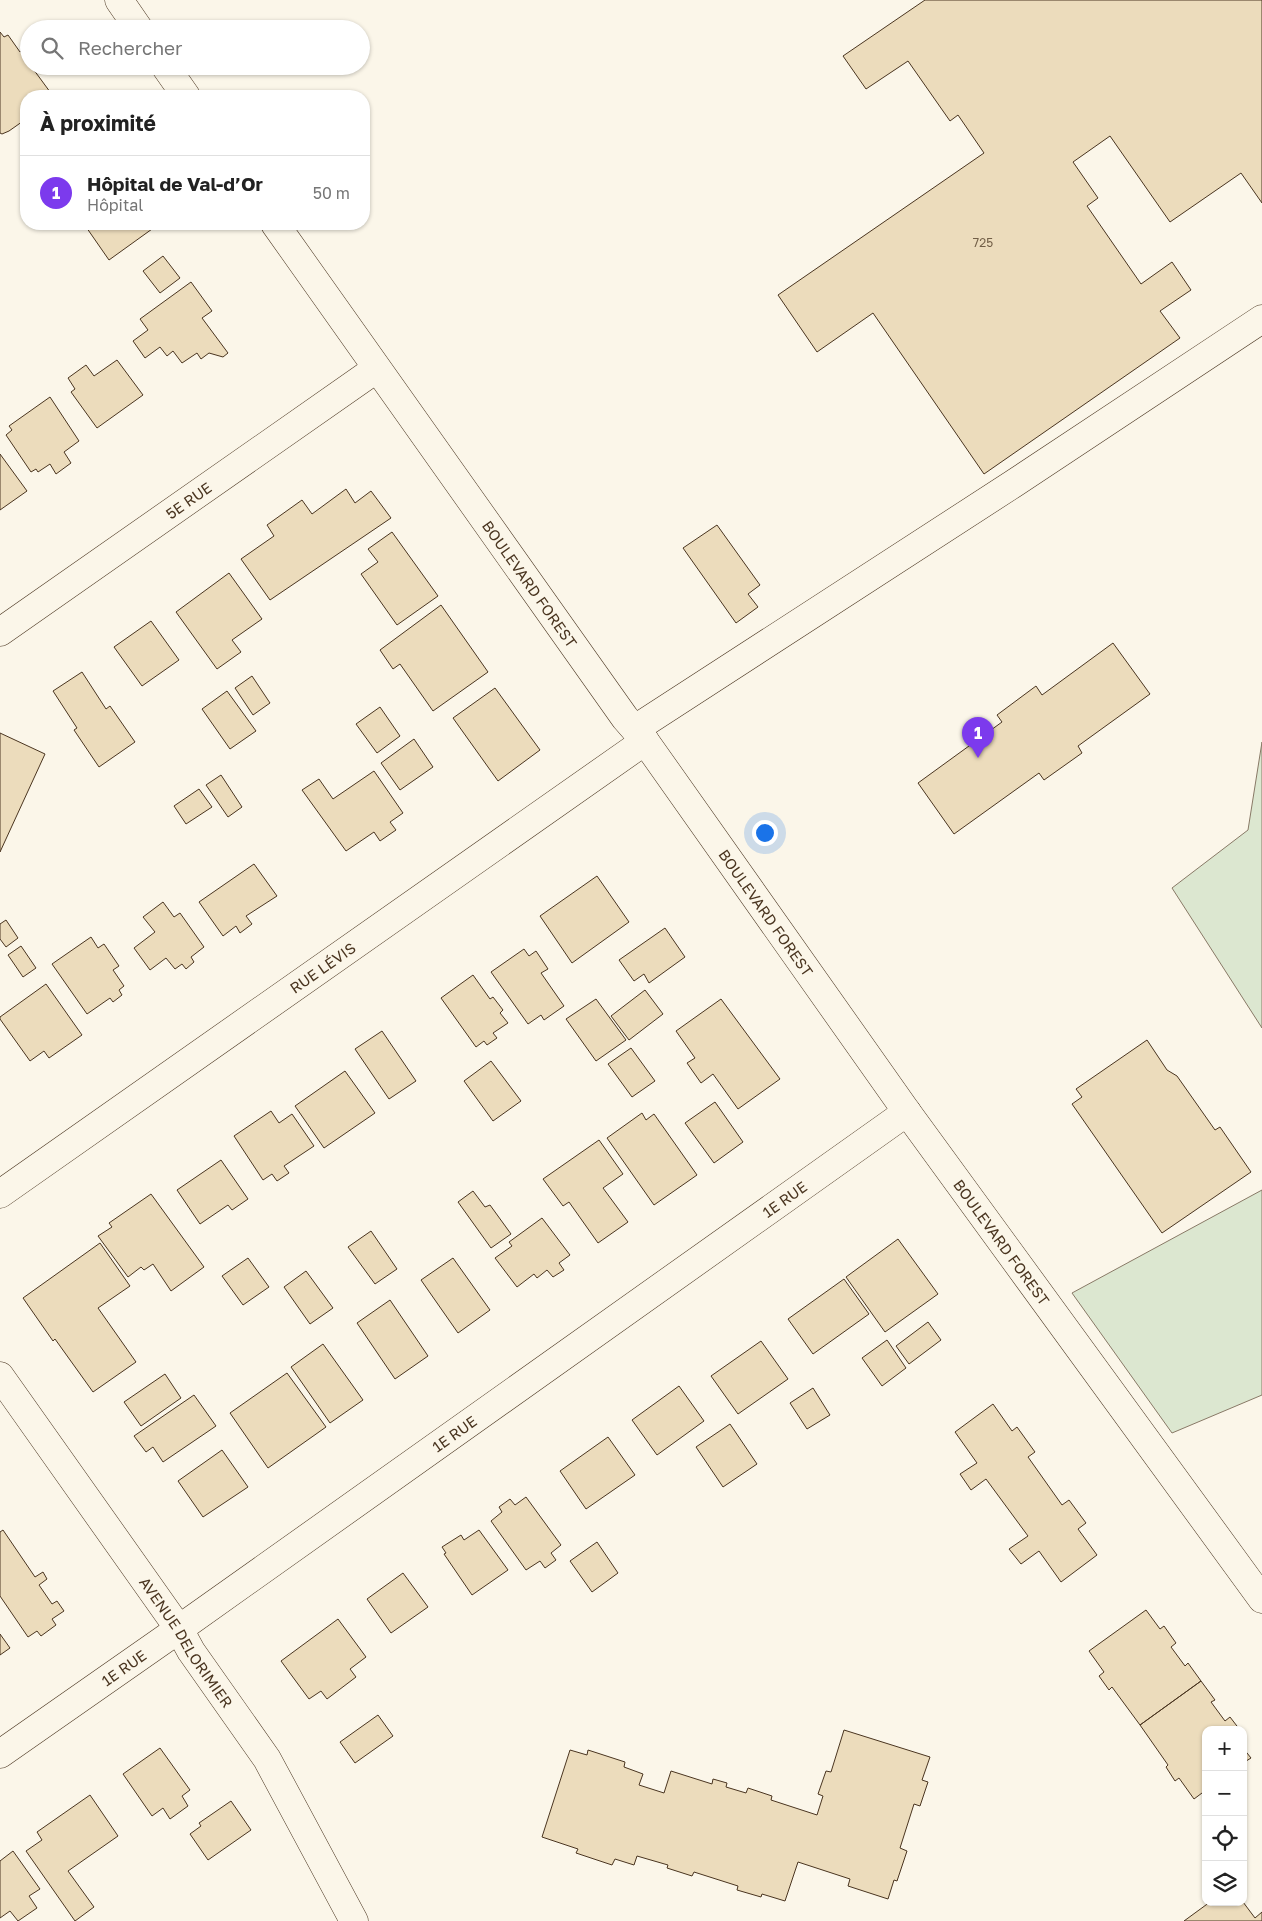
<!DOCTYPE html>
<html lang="fr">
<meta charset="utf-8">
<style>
:root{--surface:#fff;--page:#f2f2f2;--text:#222;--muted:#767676;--line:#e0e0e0;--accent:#7c3aed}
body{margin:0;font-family:"Golos Text",sans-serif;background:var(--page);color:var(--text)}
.controls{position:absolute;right:15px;bottom:15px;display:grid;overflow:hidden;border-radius:10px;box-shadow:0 1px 4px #0004}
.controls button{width:45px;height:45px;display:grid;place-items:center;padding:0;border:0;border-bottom:1px solid var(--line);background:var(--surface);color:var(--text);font:25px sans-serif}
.you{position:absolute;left:764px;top:832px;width:18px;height:18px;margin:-12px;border:4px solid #fff;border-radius:50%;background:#1a73e8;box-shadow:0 0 0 8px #1a73e833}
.badge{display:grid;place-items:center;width:32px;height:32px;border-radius:50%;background:var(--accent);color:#fff;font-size:16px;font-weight:700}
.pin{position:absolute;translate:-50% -41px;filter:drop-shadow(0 1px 2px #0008)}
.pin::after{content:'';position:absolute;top:26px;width:18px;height:15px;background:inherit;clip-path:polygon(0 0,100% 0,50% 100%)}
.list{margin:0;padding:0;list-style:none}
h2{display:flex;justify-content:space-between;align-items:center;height:65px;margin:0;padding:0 20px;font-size:21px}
h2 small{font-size:16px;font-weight:400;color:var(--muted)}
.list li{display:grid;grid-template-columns:32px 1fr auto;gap:15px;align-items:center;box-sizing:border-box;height:75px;padding:0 20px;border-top:1px solid var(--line)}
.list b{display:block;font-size:19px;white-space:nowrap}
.list p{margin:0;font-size:16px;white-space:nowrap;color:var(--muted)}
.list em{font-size:16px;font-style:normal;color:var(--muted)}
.icon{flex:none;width:28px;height:28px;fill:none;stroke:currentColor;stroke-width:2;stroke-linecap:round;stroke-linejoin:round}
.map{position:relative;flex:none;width:1262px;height:1921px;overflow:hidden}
.search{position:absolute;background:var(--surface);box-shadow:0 1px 4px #0004;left:20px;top:20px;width:350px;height:55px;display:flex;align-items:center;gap:12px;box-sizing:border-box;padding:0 18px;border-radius:28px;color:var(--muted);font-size:19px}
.panel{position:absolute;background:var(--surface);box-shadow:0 1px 4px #0004;left:20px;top:90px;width:350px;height:140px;border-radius:20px}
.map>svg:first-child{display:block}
.green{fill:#dce7d0;stroke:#887966}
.building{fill:#ecdcbc;stroke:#4a3520}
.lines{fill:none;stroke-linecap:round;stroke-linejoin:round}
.minor-casing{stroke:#4a3520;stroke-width:29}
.minor{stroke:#fbf6e9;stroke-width:28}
.labels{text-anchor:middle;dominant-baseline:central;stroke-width:4;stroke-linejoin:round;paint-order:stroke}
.number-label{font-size:12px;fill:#725f47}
.street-label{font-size:15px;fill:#4a3520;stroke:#fbf6e9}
</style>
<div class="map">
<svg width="1262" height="1921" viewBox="0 0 1262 1921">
<rect width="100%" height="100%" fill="#fbf6e9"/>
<path class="green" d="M1262 742V1028L1172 888 1248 830Z
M1262 1190V1395L1172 1433 1072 1293Z"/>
<path class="building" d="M925 0H1262V203L1241 173 1170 222 1110 136 1073 162 1098 198 1087 206 1141 284 1172 262 1191 290 1160 311 1180 338 984 474 873 313 817 352 778 295 984 153 958 115 950 121 908 61 866 89 843 56Z
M0 32 4 37 8 35 20 52 27 47 29 66H31L53 96H26V119L9 131 2 134 0 133Z
M84 224H159L109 260Z
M163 256 180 278 160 293 143 271Z
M191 282 212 311 202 318 228 353 223 357 209 353 201 359 197 353 182 363 173 351 167 356 160 347 145 358 133 341 148 330 140 319Z
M117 360 143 395 97 428 71 392 75 389 68 378 86 365 94 376Z
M50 397 79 441 64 452 71 463 56 474 50 464 38 472 36 469 31 472 6 435 12 430 9 426Z
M0 454 27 491 0 510Z
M346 489 355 503 371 491 391 518 270 600 241 559 274 536 267 525 302 500 312 514Z
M717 525 760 585 748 594 758 607 736 623 683 548Z
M392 532 438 596 397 625 361 574 378 562 368 549Z
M229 573 262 619 232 640 241 652 217 669 176 612Z
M441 605 488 672 433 711 400 664 393 669 380 650Z
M151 621 179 660 142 686 114 647Z
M1113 643 1150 694 1078 746 1082 753 1044 780 1039 773 954 834 918 783 1002 722 997 715 1036 686 1042 695Z
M82 672 106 709 110 706 135 742 99 767 74 730 77 728 53 691Z
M252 676 270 703 253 715 235 688Z
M495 688 540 750 498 781 453 718Z
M227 691 256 731 230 749 202 709Z
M380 707 400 736 377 753 356 724Z
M0 733 45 754 0 852Z
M414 739 433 767 400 790 381 763Z
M374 771 403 813 390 822 396 830 380 841 374 832 346 851 302 790 319 779 333 799Z
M221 775 242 807 228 817 206 785Z
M199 789 212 807 186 824 174 806Z
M254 864 277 896 246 916 252 924 240 933 236 926 223 936 199 902Z
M597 876 629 922 572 963 540 916Z
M163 902 174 917 180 913 204 947 191 957 194 962 186 969 182 964 175 969 166 958 150 970 134 948 155 932 143 917Z
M6 920 18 938 6 947 0 939V924Z
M665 928 685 957 649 983 644 974 634 981 619 960Z
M91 937 98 948 104 944 119 966 113 970 124 986 119 990 122 995 113 1002 110 998 87 1014 52 964Z
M21 946 36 968 23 977 8 955Z
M524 949 529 956 536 951 548 969 541 973 564 1006 544 1020 541 1015 528 1024 491 972Z
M473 975 490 999 493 997 503 1010 500 1013 508 1023 493 1033 497 1038 487 1045 484 1041 476 1047 441 998Z
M46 984 82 1035 49 1058 44 1051 30 1061 0 1019V1017Z
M645 990 663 1014 629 1040 611 1016Z
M596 999 626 1040 596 1061 566 1019Z
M721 999 780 1079 738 1109 713 1074 701 1083 687 1063 695 1058 676 1031Z
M382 1031 416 1081 389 1099 355 1049Z
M1147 1040 1167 1070 1177 1076 1215 1130 1220 1127 1251 1172 1162 1233 1072 1104 1082 1097 1076 1089Z
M631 1048 655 1081 632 1097 608 1064Z
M491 1061 521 1101 493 1121 464 1081Z
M345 1071 375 1113 324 1148 295 1106Z
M715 1102 743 1142 714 1163 685 1123Z
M271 1111 279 1123 292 1114 314 1146 284 1166 289 1173 277 1181 272 1174 263 1180 234 1136Z
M642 1113 646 1120 654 1114 697 1175 654 1205 607 1138Z
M599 1140 623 1174 603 1188 628 1222 598 1243 569 1202 563 1206 543 1179Z
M221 1160 248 1199 232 1210 228 1205 200 1224 177 1190Z
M473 1191 485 1207 490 1205 511 1234 491 1248 458 1202Z
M151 1194 204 1267 171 1291 153 1264 144 1270 141 1267 128 1277 98 1236 112 1227 109 1223Z
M542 1218 570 1255 559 1263 564 1270 553 1277 547 1270 537 1278 534 1274 517 1287 495 1258 512 1246 509 1242Z
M371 1231 397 1269 375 1284 348 1247Z
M898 1239 938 1294 885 1332 846 1277Z
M100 1243 130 1286 98 1308 136 1362 93 1392 55 1339 53 1341 23 1298Z
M248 1258 269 1287 243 1305 222 1276Z
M453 1258 490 1310 458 1333 421 1280Z
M306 1271 333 1308 310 1324 284 1287Z
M844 1279 869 1314 813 1354 788 1319Z
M390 1300 428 1356 395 1379 357 1323Z
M928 1322 941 1340 909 1364 896 1346Z
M887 1340 906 1368 882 1386 862 1358Z
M761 1341 788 1379 738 1414 711 1376Z
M323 1344 363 1400 330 1423 291 1367Z
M287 1373 326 1427 268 1468 230 1413Z
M165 1374 181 1398 141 1426 124 1402Z
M679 1386 704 1421 657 1455 632 1420Z
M813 1388 830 1415 807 1429 790 1403Z
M194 1395 216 1426 163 1462 153 1447 146 1452 134 1436Z
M993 1404 1012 1431 1017 1427 1035 1452 1028 1457 1062 1505 1069 1500 1086 1523 1078 1529 1097 1555 1061 1582 1039 1551 1021 1564 1009 1549 1028 1536 986 1479 971 1490 960 1474 977 1463 955 1432Z
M730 1424 757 1464 723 1487 696 1447Z
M608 1437 635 1475 586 1509 560 1471Z
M222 1450 248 1487 203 1517 178 1481Z
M526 1497 561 1545 551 1553 556 1560 545 1568 540 1561 526 1570 491 1521 502 1512 499 1507 510 1499 515 1505Z
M3 1530 35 1577 43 1572 47 1579 39 1585 52 1604 57 1601 64 1611 52 1619 56 1625 41 1636 37 1631 28 1637 0 1596V1532Z
M479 1530 508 1570 472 1595 444 1554 446 1553 442 1547 461 1535 464 1540Z
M597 1542 618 1573 592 1592 570 1561Z
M403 1573 428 1607 391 1633 367 1599Z
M1146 1610 1160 1629 1164 1626 1176 1643 1171 1647 1185 1666 1188 1663 1201 1681 1140 1725 1112 1687 1109 1690 1099 1676 1104 1672 1089 1651Z
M338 1619 366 1657 350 1669 356 1677 327 1699 321 1691 309 1699 281 1661Z
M0 1634 10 1648 0 1655Z
M1201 1681 1215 1700 1211 1702 1225 1721 1230 1717 1240 1730H1206V1790L1194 1799 1179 1778 1175 1781 1166 1767 1168 1765 1140 1725Z
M378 1715 393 1736 355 1763 340 1742Z
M844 1730 930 1757 922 1780 928 1782 920 1806 914 1804 900 1848 907 1851 897 1881 894 1880 888 1899 848 1886 850 1879 798 1862 785 1901 762 1894 761 1897 737 1890 738 1886 694 1872 692 1876 667 1868 668 1865 637 1856 634 1865 615 1859 612 1865 576 1853 578 1849 542 1837 570 1750 587 1755 588 1750 625 1762 624 1767 643 1774 639 1785 664 1793 671 1771 712 1784 713 1779 727 1783 726 1787 746 1793 748 1788 772 1796 771 1800 817 1815 823 1796 818 1794 826 1771 831 1772Z
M160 1748 190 1790 182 1796 188 1806 170 1819 163 1808 152 1816 123 1774Z
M1243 1748 1251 1758 1243 1763Z
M90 1795 118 1836 68 1871 94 1907 75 1921 26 1851 42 1840 37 1832Z
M231 1801 251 1830 208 1860 190 1834 201 1826 199 1823Z
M13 1851 40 1889 29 1896 37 1908 18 1921 10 1911 0 1918V1861Z
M1210 1902H1243L1255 1918 1262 1912V1921H1184Z"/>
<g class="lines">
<defs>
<g id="minor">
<path d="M119 0 139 29"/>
<path d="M165 66 186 96"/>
<path id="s1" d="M275 224 625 718 645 741 907 1112 1262 1599"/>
<path id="s2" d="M0 632 376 369"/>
<path d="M635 729 1013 484 1262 319"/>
<path id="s3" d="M0 1194 645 741"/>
<path id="s4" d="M0 1376 179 1629 191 1651 267 1759 354 1921"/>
<path id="s5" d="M0 1754 179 1629 907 1112"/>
</g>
</defs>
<use href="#minor" class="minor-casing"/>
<use href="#minor" class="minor"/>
</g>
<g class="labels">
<g class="number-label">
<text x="983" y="242">725</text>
</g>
<g class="street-label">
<text stroke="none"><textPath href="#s2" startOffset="230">5E RUE</textPath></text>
<text stroke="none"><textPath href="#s1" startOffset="441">BOULEVARD FOREST</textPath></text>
<text stroke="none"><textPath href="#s1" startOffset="846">BOULEVARD FOREST</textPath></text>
<text stroke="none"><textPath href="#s3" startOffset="394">RUE LÉVIS</textPath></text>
<text stroke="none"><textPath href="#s5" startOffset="961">1E RUE</textPath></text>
<text stroke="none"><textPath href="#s1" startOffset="1251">BOULEVARD FOREST</textPath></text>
<text stroke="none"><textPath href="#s5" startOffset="556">1E RUE</textPath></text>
<text stroke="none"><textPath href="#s4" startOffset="325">AVENUE DELORIMIER</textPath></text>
<text stroke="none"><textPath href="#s5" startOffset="151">1E RUE</textPath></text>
</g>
</g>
</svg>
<div class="controls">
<button>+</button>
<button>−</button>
<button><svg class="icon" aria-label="locate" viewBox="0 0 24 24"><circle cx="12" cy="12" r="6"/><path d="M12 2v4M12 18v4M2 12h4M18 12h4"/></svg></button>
<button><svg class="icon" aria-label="layers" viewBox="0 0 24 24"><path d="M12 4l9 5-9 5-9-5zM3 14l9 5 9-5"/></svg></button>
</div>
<div class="you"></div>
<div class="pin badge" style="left:978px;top:758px">1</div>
<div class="search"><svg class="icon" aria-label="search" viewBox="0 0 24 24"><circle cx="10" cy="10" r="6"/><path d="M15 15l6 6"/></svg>Rechercher</div>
<section class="panel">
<h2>À proximité<small></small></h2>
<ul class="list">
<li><span class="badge">1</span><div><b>Hôpital de Val-d’Or</b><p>Hôpital</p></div><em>50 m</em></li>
</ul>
</section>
</div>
